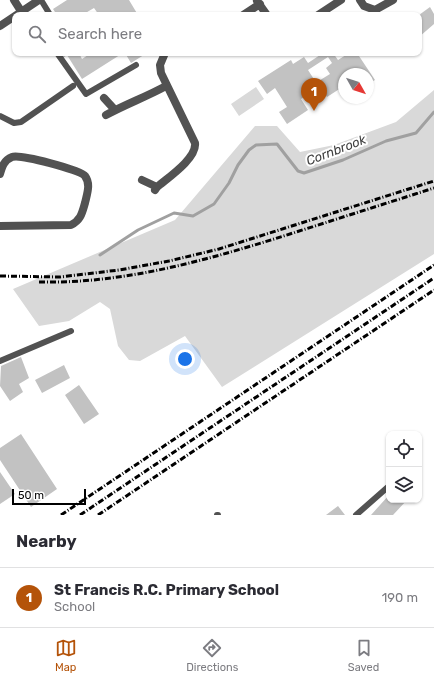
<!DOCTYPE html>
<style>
:root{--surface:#fff;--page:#f7f7f7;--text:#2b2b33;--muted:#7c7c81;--line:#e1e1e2;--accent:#b45309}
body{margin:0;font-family:Rubik,sans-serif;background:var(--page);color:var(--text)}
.controls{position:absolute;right:12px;bottom:12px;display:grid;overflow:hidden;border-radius:8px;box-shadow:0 1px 3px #0004}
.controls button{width:36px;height:36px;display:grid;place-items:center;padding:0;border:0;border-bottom:1px solid var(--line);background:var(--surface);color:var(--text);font:20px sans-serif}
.compass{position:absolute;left:338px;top:68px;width:36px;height:36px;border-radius:50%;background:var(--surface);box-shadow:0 1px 3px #0004;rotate:129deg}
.scale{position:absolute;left:12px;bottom:10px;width:74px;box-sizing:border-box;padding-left:4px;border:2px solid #000;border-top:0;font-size:11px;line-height:14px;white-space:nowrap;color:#000;-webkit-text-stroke:3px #fff;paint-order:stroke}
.you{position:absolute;left:185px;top:359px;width:14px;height:14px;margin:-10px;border:3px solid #fff;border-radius:50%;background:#1a73e8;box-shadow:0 0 0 6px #1a73e833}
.badge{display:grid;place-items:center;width:26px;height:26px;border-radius:50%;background:var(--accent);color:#fff;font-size:13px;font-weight:700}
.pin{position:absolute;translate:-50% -33px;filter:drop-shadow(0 1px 2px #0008)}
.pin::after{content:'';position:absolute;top:21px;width:14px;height:12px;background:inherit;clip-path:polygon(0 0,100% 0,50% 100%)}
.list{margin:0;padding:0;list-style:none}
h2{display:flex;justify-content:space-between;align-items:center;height:52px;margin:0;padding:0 16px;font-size:17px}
h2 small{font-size:13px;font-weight:400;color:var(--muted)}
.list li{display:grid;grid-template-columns:26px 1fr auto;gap:12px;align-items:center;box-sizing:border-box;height:60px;padding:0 16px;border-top:1px solid var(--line)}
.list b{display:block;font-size:15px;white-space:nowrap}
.list p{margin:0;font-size:13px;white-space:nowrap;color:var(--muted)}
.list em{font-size:13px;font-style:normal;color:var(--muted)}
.icon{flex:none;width:22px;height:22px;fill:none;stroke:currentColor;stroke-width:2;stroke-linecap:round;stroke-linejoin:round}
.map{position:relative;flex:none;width:434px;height:515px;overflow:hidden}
.search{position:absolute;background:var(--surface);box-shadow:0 1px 3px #0004;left:12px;right:12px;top:12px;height:44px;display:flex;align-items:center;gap:10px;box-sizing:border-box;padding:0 14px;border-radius:8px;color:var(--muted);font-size:15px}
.sheet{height:112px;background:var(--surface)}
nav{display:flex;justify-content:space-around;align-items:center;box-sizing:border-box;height:56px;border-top:1px solid var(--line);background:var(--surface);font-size:11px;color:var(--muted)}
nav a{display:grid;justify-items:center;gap:2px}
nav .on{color:var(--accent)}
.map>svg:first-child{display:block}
.green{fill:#d9d9d9}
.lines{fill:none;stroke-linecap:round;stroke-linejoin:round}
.stream{stroke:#a0a0a0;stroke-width:3}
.building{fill:#c2c2c2}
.service{stroke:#525252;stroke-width:6}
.minor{stroke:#525252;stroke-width:8}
.tertiary{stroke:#525252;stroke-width:8}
.rail{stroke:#000;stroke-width:3;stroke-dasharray:6 2 1 2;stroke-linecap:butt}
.labels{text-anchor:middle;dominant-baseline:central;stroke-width:4;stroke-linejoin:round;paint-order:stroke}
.water-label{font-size:13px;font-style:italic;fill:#414141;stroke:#fff}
</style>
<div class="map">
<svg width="434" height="515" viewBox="0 0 434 515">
<rect width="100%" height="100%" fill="#fff"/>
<path class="green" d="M256 87 264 99 239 116 231 104Z
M434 90V254L222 387 185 336 140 361 129 360 118 346 110 309 100 302 69 321 39 326 13 289 175 220 255 126H277L300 152 334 145 396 122Z"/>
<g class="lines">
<path class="stream" d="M100 255 138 230 174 213 193 216 214 204 229 183 238 165 249 150 256 145 277 144 298 171 304 173 343 160 386 141 416 133 434 112"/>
</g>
<path class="building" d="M67 0H129L138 15H99L94 8 82 15H57L53 9Z
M430 7 434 14V24L419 37V15Z
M61 53H79L82 59 91 53H123L82 79 67 55 63 58Z
M125 53H147L131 63Z
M323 53H333L338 60 349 53H357L375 80 368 84V74H344V86L327 97 317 82 330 74 326 68 332 63 328 57 308 70 319 87 301 99 308 110 287 124 279 112 287 107 275 88 267 94 258 81 291 60 293 64 304 57 308 63Z
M21 357 29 378 19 384 23 392 10 401 0 386 1 366Z
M64 365 70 378 42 393 35 380Z
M79 385 99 414 84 424 65 395Z
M21 434 57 489 31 507 0 460V448Z
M0 472 15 494 0 504Z
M389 495V500H407L393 515H371Z
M338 506 345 515H326Z"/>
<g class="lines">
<path class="service" d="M41 0 49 13 47 15
M57 53 86 94 136 65
M0 116 14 123 21 122 73 86
M0 361 71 331
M217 515H218
M356 515 389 486"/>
<path class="minor" d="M14 0 21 11
M360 0 364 6 375 10 393 0
M257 1 267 15
M243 15 260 4
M318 15 341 0
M104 98 115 110
M106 115C126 104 146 97 166 86
M0 174C2 167 4 160 12 157 20 154 81 170 85 176 91 184 87 194 85 203 82 213 81 220 71 225L0 226
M142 180 157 187
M155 190 157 187C169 177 197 158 195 143L161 73 160 65 165 53"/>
<path class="tertiary" d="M0 26 39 0"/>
<path class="rail" d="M0 276 60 277 119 270 169 261 219 249 434 181
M39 282C126 284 211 259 293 233 340 218 387 203 434 188
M61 515 434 265
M80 515 434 278
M98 515 434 290"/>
</g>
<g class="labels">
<g class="water-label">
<text transform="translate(336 150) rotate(-21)">Cornbrook</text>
</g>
</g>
</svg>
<div class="controls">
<button><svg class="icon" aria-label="locate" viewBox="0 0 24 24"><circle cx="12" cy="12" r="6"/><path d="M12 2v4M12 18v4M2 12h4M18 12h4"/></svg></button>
<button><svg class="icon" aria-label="layers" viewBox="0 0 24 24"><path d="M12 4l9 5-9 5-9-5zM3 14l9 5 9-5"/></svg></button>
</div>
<svg class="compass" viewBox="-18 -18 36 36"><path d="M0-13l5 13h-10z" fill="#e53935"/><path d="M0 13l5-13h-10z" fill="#7c7c81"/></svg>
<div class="scale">50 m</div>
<div class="you"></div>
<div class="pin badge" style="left:314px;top:111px">1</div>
<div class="search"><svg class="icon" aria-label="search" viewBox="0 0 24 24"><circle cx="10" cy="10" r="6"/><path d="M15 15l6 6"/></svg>Search here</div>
</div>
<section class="sheet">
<h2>Nearby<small></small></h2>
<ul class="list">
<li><span class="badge">1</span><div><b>St Francis R.C. Primary School</b><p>School</p></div><em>190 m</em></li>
</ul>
</section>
<nav>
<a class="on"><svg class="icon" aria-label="map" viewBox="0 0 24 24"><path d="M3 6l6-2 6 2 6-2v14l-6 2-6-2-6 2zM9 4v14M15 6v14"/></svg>Map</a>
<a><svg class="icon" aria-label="directions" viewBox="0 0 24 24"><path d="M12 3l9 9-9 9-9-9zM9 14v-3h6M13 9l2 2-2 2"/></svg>Directions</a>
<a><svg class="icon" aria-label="saved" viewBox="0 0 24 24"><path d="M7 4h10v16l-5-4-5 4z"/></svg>Saved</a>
</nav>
